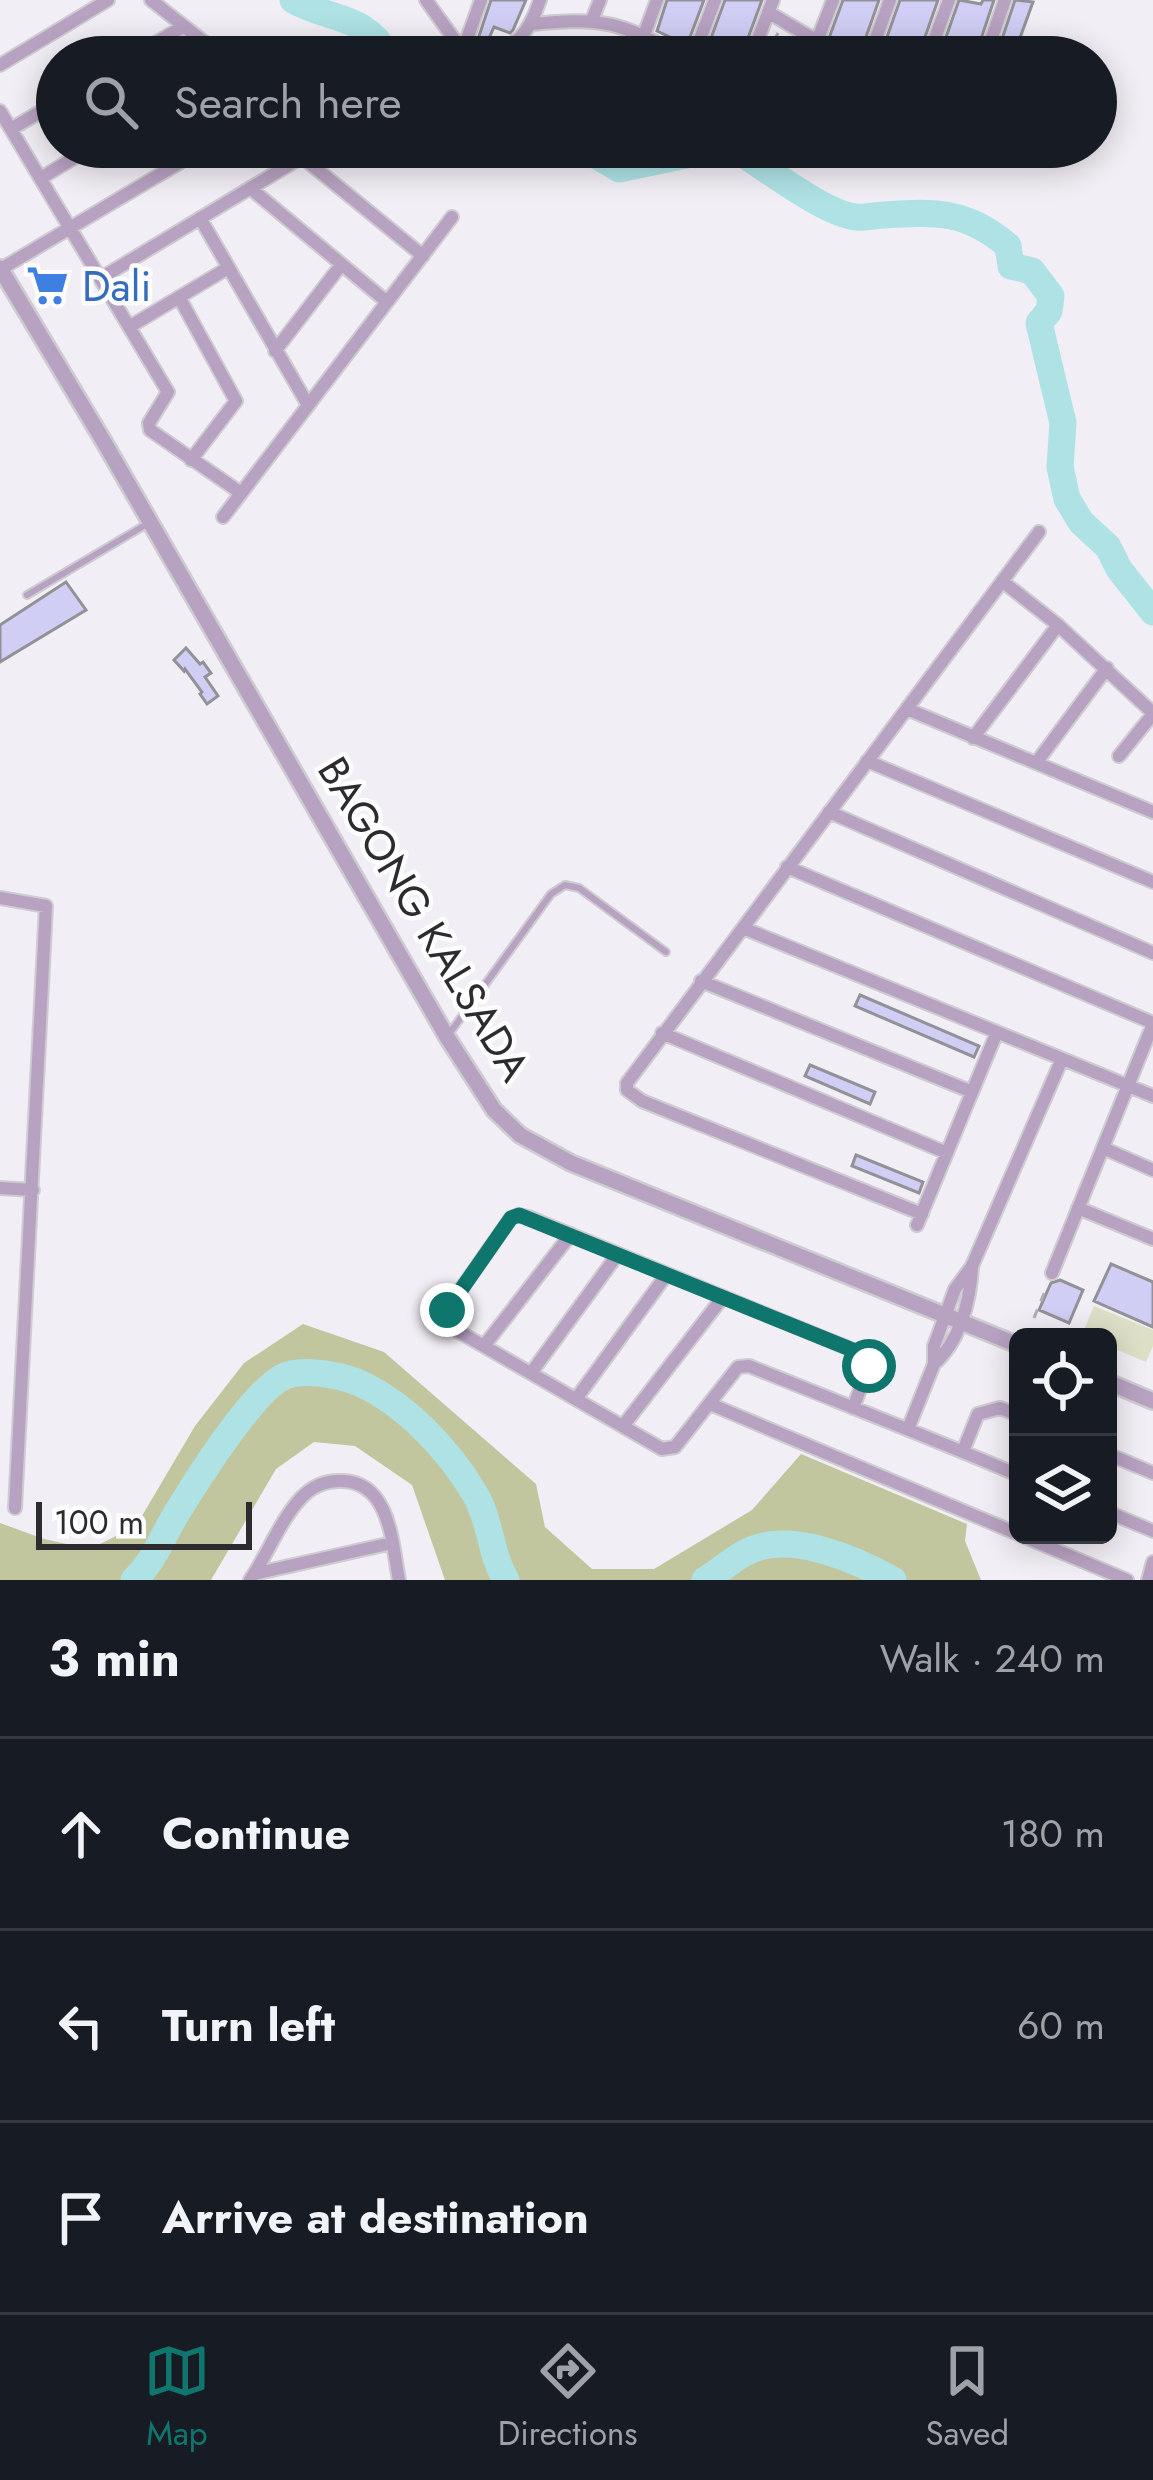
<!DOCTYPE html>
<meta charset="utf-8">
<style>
:root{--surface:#171b24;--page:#20242c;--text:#f1f3f6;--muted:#9ea1a6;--line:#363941;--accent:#0f766e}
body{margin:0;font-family:Jost,sans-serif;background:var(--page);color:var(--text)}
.controls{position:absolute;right:36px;bottom:36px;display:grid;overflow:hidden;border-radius:18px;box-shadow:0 6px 30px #0003}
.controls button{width:108px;height:108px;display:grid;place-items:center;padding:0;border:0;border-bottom:3px solid var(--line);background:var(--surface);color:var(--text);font:60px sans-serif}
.scale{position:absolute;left:36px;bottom:30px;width:216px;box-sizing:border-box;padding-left:12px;border:6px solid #2c2b2e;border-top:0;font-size:33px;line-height:42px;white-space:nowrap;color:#2c2b2e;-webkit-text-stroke:9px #fefdfe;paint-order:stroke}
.stop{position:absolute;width:36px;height:36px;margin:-27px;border:9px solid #0f766e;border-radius:50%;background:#fff}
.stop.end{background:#0f766e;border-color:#fff;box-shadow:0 3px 12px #0008}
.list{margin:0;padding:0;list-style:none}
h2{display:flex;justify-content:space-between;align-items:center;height:156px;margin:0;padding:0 48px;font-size:51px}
h2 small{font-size:39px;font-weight:400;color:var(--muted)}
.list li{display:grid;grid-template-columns:78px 1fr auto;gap:36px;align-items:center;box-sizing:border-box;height:192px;padding:0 48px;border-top:3px solid var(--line)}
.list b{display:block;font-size:45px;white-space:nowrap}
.list em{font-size:39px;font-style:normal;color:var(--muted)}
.icon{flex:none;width:66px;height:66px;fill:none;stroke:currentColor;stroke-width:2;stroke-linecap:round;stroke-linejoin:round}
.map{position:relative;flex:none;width:1153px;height:1580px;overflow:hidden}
.search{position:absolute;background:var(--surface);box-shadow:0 6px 30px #0003;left:36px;right:36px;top:36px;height:132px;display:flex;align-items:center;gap:30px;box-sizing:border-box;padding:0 42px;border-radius:66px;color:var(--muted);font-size:45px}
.sheet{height:732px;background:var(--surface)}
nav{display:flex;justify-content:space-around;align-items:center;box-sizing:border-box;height:168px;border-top:3px solid var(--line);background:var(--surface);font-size:33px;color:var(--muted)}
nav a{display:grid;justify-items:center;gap:6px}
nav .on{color:var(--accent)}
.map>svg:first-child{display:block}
.green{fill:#dddfc7}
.forest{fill:#c2c69e}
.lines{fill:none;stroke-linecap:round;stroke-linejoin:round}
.river{stroke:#aee2e5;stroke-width:27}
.building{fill:#d1cef5;stroke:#919197;stroke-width:3}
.service-casing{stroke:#cecbd1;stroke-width:10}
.minor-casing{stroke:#cecbd1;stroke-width:16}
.tertiary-casing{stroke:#cecbd1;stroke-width:20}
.path{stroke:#afacb2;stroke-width:3;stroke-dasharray:9 9;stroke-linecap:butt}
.service{stroke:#b8a2c2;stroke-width:6}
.minor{stroke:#b8a2c2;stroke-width:12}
.tertiary{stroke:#b8a2c2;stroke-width:15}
.route{stroke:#0f766e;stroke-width:15}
.labels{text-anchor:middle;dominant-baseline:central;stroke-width:9;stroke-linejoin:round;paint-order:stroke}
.shop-label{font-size:42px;fill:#366cbe;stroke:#fefdfe;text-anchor:start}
.street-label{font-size:42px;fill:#2c2b2e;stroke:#fefdfe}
</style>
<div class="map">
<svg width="1153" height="1580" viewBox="0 0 1153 1580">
<rect width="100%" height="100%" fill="#f2eef5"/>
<path class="green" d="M1094 1306 1153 1330V1346L1146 1362 1108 1346V1337L1082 1335Z"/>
<path class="forest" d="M303 1324 384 1352 536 1484 545 1527 592 1569H654L752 1510 801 1454 967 1524 965 1541 981 1580H445L412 1485 355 1446 314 1442 276 1469 211 1580H0V1523L44 1539 90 1549 136 1526 195 1426 244 1363Z"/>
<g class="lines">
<path class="river" d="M293 0C330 21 367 14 388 57
M582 147 619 169 725 147
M727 147 741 153C769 170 825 214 856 217 865 218 876 215 885 215 935 211 968 211 1008 246L1011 266 1032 271 1051 296 1049 311 1039 323 1063 423 1060 467 1067 499 1081 522 1108 547 1119 569 1153 612
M134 1580C156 1559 162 1536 178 1511 197 1480 254 1389 285 1376 304 1368 338 1375 357 1382 405 1403 449 1450 475 1494 491 1521 490 1554 506 1580
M705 1580C719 1572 731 1560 745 1553 787 1529 855 1559 893 1580"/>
</g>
<path class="building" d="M491 0H526L513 30 510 33 494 27 486 45 481 47 476 45Z
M667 0H704L687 45 657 31Z
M725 0H762L741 57 719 52 717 57H704Z
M843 0H879L859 57H843L847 48 829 38Z
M900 0H938L918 57H880Z
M959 0 981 4 983 0H994L975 57H939Z
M1015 0 1033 2 1013 57H996Z
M66 582 86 610 0 662V625Z
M186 648 200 664 203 662 211 673 205 677 218 696 207 704 200 694 202 692 185 669 184 671 174 660Z
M860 995 979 1046 974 1057 855 1006Z
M810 1065 875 1092 870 1104 805 1076Z
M856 1155 923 1182 919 1193 852 1166Z
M1111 1264 1153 1282V1327L1094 1301Z
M1060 1280 1083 1290 1069 1323 1039 1310 1051 1283Z"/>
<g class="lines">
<defs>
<path id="service" d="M27 595 147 524
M449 1034 551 894 565 885 579 888 666 952"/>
<path id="minor" d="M151 0 223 57
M426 0 467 57
M768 12 817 41 833 57
M592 20 600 0
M532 24C598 17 624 21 680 57
M644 35 657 0
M817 41 833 0
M462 53 481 0
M132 57 184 26
M483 57C519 45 528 35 540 0
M693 57 715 0
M751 57 773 0
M869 57 890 0
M928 57 949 0
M985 57 1005 0
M0 65 108 0
M0 111 168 392 149 423 150 430 241 493
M11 129 57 102
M294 147 302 157 423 256
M41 178 92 147
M250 188 387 302
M200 218 308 405
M1 269 206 147
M101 278 302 157
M179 297 236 401 191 460
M129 327 228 268
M275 351 341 265
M223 517 452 217
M1002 581 1058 625 1153 713
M907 709 1153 812
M973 738 1058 625
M1119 756 1153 714
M867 761 1153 882
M1036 763 1107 668
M829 812 1153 953
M787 867 1153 1023
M0 898 46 906 15 1508
M743 928 1153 1096
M701 981 972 1092
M662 1033 947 1153
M1103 1148 1153 1170
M0 1188 33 1190
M1078 1208 1153 1239
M922 1214 642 1101 627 1090V1083L1039 532
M917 1225 997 1032
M1052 1273 1153 1024
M484 1346 571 1234
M934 1364C960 1341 970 1302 972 1267
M531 1373 618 1254
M576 1399 667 1274
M710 1404 1018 1534
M853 1408 869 1366V1359L865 1355 528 1217 519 1215 511 1218 447 1309 446 1316 449 1326 662 1449 675 1447 738 1367 749 1366C838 1402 929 1437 1018 1475
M623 1426 723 1297
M908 1429 934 1364V1346L955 1289 972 1266 1062 1059
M963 1451 978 1414 1000 1408 1018 1415
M1108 1454 1153 1473
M1108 1512 1153 1531
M1020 1535 1127 1580
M254 1574 392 1543
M250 1580C268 1554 279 1522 301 1498 312 1486 326 1480 343 1481 391 1483 392 1545 399 1580
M1148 1580 1153 1562"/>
<path id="tertiary" d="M0 268 104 442 447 1037 494 1110 520 1135 571 1163 1018 1345
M1108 1382 1153 1401"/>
</defs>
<use href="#service" class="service-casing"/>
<use href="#minor" class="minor-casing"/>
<use href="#tertiary" class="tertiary-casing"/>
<path class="path" d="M778 33 776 37 781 57
M1034 1318 1047 1286"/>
<use href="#service" class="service"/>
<use href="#minor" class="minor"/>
<use href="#tertiary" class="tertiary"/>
</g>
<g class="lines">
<path class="route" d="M447 1310 511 1218 519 1215 865 1355 869 1366"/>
</g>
<defs>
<symbol id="supermarket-bare" viewBox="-9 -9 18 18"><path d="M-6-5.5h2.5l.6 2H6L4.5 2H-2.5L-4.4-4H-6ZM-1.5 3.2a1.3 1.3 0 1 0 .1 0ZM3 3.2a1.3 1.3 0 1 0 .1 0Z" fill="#3f7fe0" stroke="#fefdfe" stroke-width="2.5" paint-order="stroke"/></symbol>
</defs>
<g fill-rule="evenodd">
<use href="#supermarket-bare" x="18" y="256" width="59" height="59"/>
</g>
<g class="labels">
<g class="shop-label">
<text x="82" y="286">Dali</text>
</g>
<g class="street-label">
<text transform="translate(424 919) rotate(59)">BAGONG KALSADA</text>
</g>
</g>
</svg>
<div class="controls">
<button><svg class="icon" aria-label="locate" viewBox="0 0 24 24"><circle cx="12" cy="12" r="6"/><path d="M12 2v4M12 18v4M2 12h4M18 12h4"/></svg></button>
<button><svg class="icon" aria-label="layers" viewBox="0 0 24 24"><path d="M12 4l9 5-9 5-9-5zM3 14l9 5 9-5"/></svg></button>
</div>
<div class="scale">100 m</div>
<div class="stop" style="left:869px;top:1366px"></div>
<div class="stop end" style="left:447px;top:1310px"></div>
<div class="search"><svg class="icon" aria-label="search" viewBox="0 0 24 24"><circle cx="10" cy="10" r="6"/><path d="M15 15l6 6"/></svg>Search here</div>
</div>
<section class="sheet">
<h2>3 min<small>Walk · 240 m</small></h2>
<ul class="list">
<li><svg class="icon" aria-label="ahead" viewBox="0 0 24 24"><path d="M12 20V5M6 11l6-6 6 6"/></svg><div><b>Continue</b></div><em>180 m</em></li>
<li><svg class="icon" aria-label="left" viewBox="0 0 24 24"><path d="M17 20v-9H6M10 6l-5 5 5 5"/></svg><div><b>Turn left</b></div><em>60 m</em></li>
<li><svg class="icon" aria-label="arrive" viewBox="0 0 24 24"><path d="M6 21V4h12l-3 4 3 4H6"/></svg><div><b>Arrive at destination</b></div></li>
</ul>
</section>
<nav>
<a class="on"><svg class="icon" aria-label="map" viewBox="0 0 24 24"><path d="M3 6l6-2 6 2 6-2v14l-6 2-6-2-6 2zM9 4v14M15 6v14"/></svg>Map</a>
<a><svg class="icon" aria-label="directions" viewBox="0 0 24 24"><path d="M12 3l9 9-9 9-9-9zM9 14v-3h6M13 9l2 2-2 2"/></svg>Directions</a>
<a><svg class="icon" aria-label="saved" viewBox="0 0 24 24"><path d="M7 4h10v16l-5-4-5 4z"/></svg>Saved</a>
</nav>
